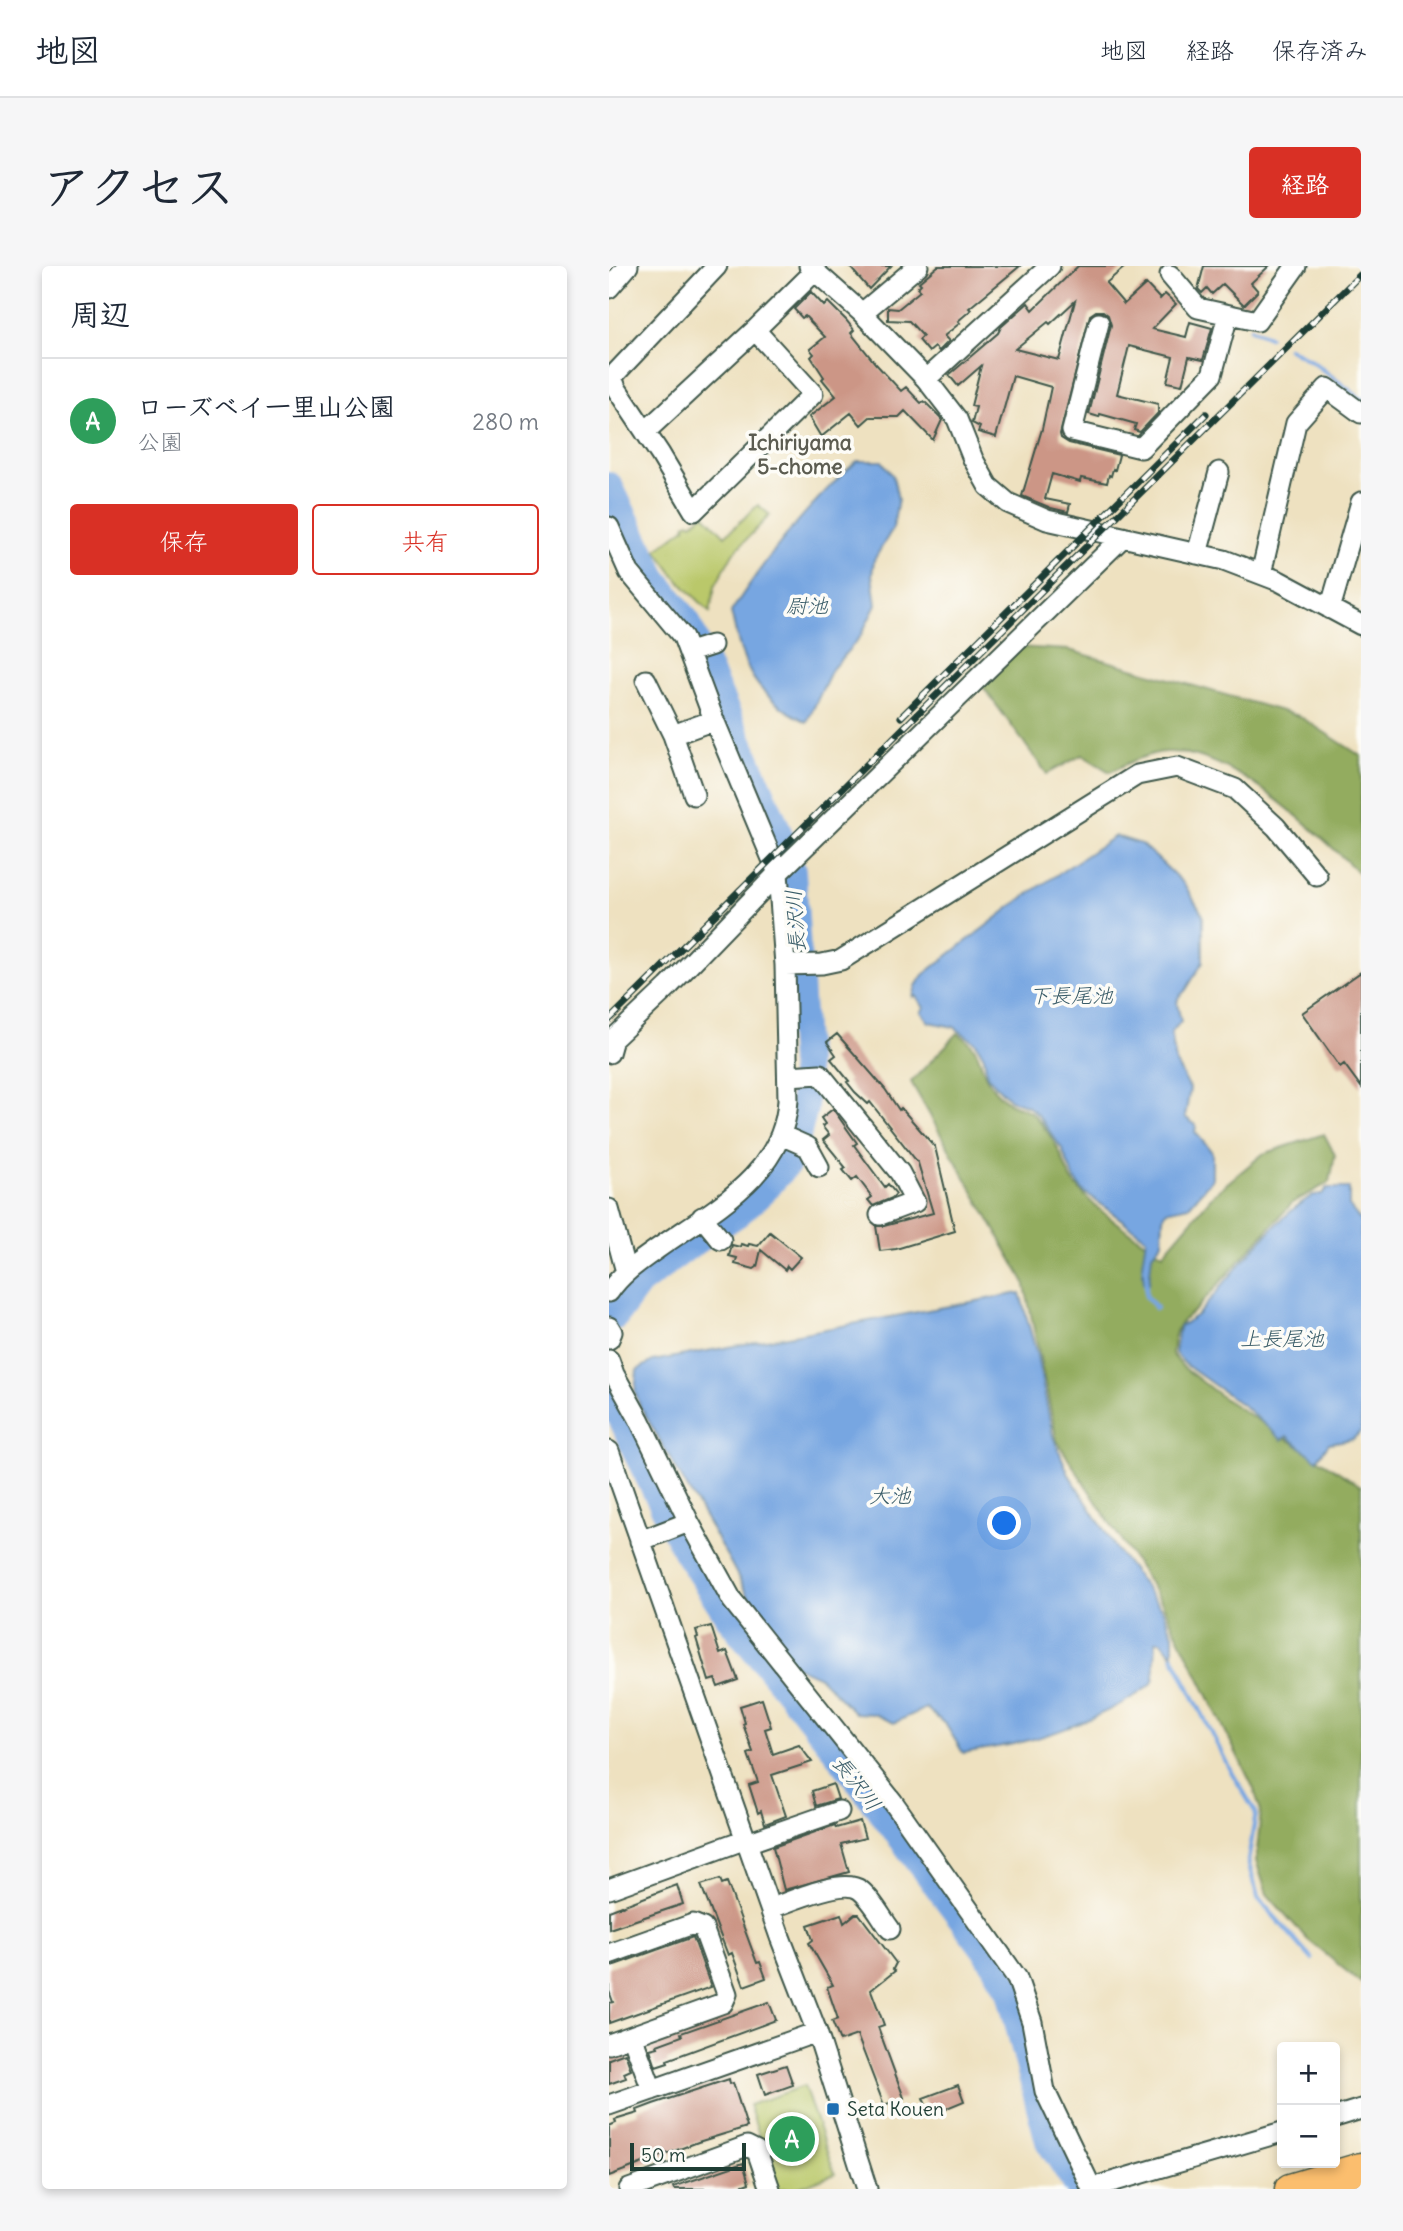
<!DOCTYPE html>
<html lang="ja">
<meta charset="utf-8">
<style>
:root{--surface:#fff;--page:#f6f6f7;--text:#1f2937;--muted:#747a83;--line:#e0e1e3;--accent:#d93025}
body{margin:0;font-family:Delius,"Klee One",sans-serif;background:var(--page);color:var(--text)}
.controls{position:absolute;right:21px;bottom:21px;display:grid;overflow:hidden;border-radius:7px;box-shadow:0 4px 10px #0003}
.controls button{width:63px;height:63px;display:grid;place-items:center;padding:0;border:0;border-bottom:2px solid var(--line);background:var(--surface);color:var(--text);font:35px sans-serif}
.scale{position:absolute;left:21px;bottom:18px;width:116px;box-sizing:border-box;padding-left:7px;border:4px solid #1f3d34;border-top:0;font-size:19px;line-height:24px;white-space:nowrap;color:#1f3d34;-webkit-text-stroke:5px #fdfcf7;paint-order:stroke}
.you{position:absolute;left:396px;top:1258px;width:24px;height:24px;margin:-18px;border:5px solid #fff;border-radius:50%;background:#1a73e8;box-shadow:0 0 0 10px #1a73e833}
.badge{display:grid;place-items:center;width:46px;height:46px;border-radius:50%;background:var(--accent);color:#fff;font-size:23px;font-weight:700}
.pin{position:absolute;translate:-50% -50%;border:4px solid #fff;box-shadow:0 2px 7px #0006}
.list{margin:0;padding:0;list-style:none}
h2{display:flex;justify-content:space-between;align-items:center;height:91px;margin:0;padding:0 28px;font-size:30px}
h2 small{font-size:23px;font-weight:400;color:var(--muted)}
.list li{display:grid;grid-template-columns:46px 1fr auto;gap:21px;align-items:center;box-sizing:border-box;height:126px;padding:0 28px;border-top:2px solid var(--line)}
.list b{display:block;font-size:26px;white-space:nowrap}
.list p{margin:0;font-size:23px;white-space:nowrap;color:var(--muted)}
.list em{font-size:23px;font-style:normal;color:var(--muted)}
.actions{display:flex;gap:14px;padding:21px 28px}
.actions a{flex:1;padding:16px 0;border:2px solid var(--accent);border-radius:7px;text-align:center;font-size:24px;color:var(--accent)}
.actions .main{background:var(--accent);color:#fff}
.map{position:relative;flex:none;width:752px;height:1923px;overflow:hidden;border-radius:7px}
header{display:flex;align-items:center;gap:42px;box-sizing:border-box;height:98px;padding:0 35px;background:var(--surface);border-bottom:2px solid var(--line)}
header strong{font-size:33px}
nav{display:flex;gap:38px;margin-inline-start:auto;font-size:24px}
.intro{display:flex;align-items:center;justify-content:space-between;box-sizing:border-box;height:168px;padding:0 42px}
h1{margin:0;font-size:49px}
.button{padding:18px 32px;border-radius:7px;background:var(--accent);color:#fff;font-size:24px;font-weight:700}
main{display:flex;gap:42px;padding:0 42px}
aside{flex:1;background:var(--surface);border-radius:7px;box-shadow:0 4px 10px #0003}
.map>svg:first-child{display:block}
.green{fill:#bac86a;stroke:#6c824f;stroke-width:2}
.forest{fill:#93ac5e;stroke:#597449;stroke-width:2}
.water{fill:#77a6e1;stroke:#4b728a;stroke-width:2}
.lines{fill:none;stroke-linecap:round;stroke-linejoin:round}
.stream{stroke:#77a6e1;stroke-width:4.5}
.river{stroke:#77a6e1;stroke-width:28}
.building{fill:#cc9686;fill-rule:evenodd}
.minor-casing{stroke:#3e5649;stroke-width:23}
.highway-casing{stroke:#3e5649;stroke-width:33}
.minor{stroke:#fff;stroke-width:19}
.highway{stroke:#fbbe6e;stroke-width:30}
.rail-casing{stroke:#1f3d34;stroke-width:7}
.rail{stroke:#fdfcf7;stroke-width:4.5;stroke-dasharray:13;stroke-linecap:butt}
.poi-dot{fill:#1f6fb2;stroke:#fdfcf7;stroke-width:2.5}
.labels{text-anchor:middle;dominant-baseline:central;stroke-width:7;stroke-linejoin:round;paint-order:stroke}
.poi-label{font-size:19px;fill:#1f3d34;stroke:#fdfcf7;text-anchor:start}
.neighbourhood-label{font-size:21px;font-weight:bold;fill:#5c5c51;stroke:#fdfcf7}
.water-label{font-size:21px;font-style:italic;fill:#395c68;stroke:#fdfcf7}
</style>
<header>
<strong>地図</strong>
<nav><a>地図</a><a>経路</a><a>保存済み</a></nav>
</header>
<div class="intro"><h1>アクセス</h1><a class="button">経路</a></div>
<main>
<aside>
<h2>周辺<small></small></h2>
<ul class="list">
<li><span class="badge" style="background:#2e9e5b">A</span><div><b>ローズベイ一里山公園</b><p>公園</p></div><em>280 m</em></li>
</ul>
<div class="actions"><a class="main">保存</a><a>共有</a></div>
</aside>
<div class="map">
<svg width="752" height="1923" viewBox="0 0 752 1923">
<rect width="100%" height="100%" fill="#fdfcf7"/>
<filter id="ink" filterUnits="userSpaceOnUse"><feTurbulence type="fractalNoise" baseFrequency=".0143" numOctaves="2"/><feDisplacementMap in="SourceGraphic" scale="14" xChannelSelector="R" yChannelSelector="G"/><feConvolveMatrix kernelMatrix="1 2 1 2 8 2 1 2 1" color-interpolation-filters="sRGB"/></filter>
<filter id="wash" filterUnits="userSpaceOnUse"><feTurbulence type="fractalNoise" baseFrequency=".00686" numOctaves="4" result="noise"/><feDisplacementMap in="SourceGraphic" scale="28" xChannelSelector="R" yChannelSelector="G"/><feGaussianBlur stdDeviation="1.57" result="paint"/><feColorMatrix in="noise" values="0 0 0 0 0 0 0 0 0 0 0 0 0 0 0 0 0 1.4 0 .05"/><feComposite in="paint" operator="in"/></filter>
<g filter="url(#wash)">
<rect width="100%" height="100%" fill="#eee1c0"/>
<path class="green" d="M149 239 161 249 124 287 106 320 101 346 69 314 47 284 76 262 77 258 80 256 83 258 95 248 116 270Z
M195 1820 226 1908 186 1923H168L140 1839Z"/>
<path class="forest" d="M406 381 460 384 690 450 752 490V609C706 565 624 483 557 486 538 487 518 498 501 506L473 489 438 508 372 418Z
M349 767C379 787 366 802 386 824 390 828 396 835 402 838 411 842 418 842 425 849 435 860 446 876 452 889 456 899 459 910 466 918 489 948 523 967 554 988L605 928 654 888 715 868 726 889 721 916 683 937 586 1044C566 1060 566 1063 563 1088L574 1101 617 1134 752 1220V1717L698 1673 658 1628 647 1595 652 1545 644 1521 553 1337 448 1175 415 1015 302 816Z"/>
<path class="water" d="M248 195H273L284 210 289 233 284 262 265 294 263 309 267 339 251 371 223 403 198 456C144 429 135 404 122 346 158 290 198 239 248 195Z
M506 570 532 578 550 594 575 618 594 649V696L577 724 569 732 568 738 572 755 562 767 567 797 581 823 576 851 587 859 586 866 603 886V913L580 940 557 945 554 952 553 976 543 988 540 1017H535L533 998 537 972 474 925 464 910 453 883 429 849 419 840 401 834 378 810 375 791 367 777 345 761 320 756 312 746 315 742 307 730 304 731 307 720 314 709 412 633Z
M718 922H740V940L752 955V1165L744 1173 720 1177 708 1194 678 1170 673 1174 636 1141 577 1099 566 1087 570 1061 588 1049C609 1026 685 926 713 928Z
M411 1027 428 1089 444 1170 459 1207 508 1284 554 1345 564 1368V1390L552 1375H547L545 1413 542 1419C508 1444 454 1466 413 1476 393 1481 373 1483 354 1487L337 1459 317 1442 285 1457 265 1448 246 1447 211 1411 186 1400 157 1363 119 1292 31 1140 26 1126 28 1104 44 1095Z"/>
<g class="lines">
<path class="stream" d="M642 63 660 71
M679 82 705 97 752 133
M537 1017V1030L547 1042
M564 1390 619 1500 647 1547 639 1595 649 1632 703 1693"/>
<path class="river" d="M0 220 45 312 78 356 167 561 183 605 195 795V842L186 878 179 896 154 925 129 947 76 982 30 1017 6 1050
M0 1121 28 1187 77 1285 122 1354 223 1479 379 1687 401 1725 440 1875 471 1923"/>
</g>
<g id="blocks">
<path class="building" d="M240 0H282L260 23Z
M329 0H411L360 42 362 44 349 55 351 57 335 70 340 75 330 85 326 81 320 86 310 74 314 70 300 55 279 54V42L289 43 311 25 308 22 312 18 310 16Z
M469 0H517L497 17 515 38 537 18 551 33 556 28 567 38 543 63 577 71 581 56 603 62 594 94 580 91 573 119 558 116 564 91 520 80 508 128 549 138V147L531 166 525 164 527 158 491 148 490 151 480 148 502 59 499 49 494 45H487L481 49 451 168 452 172 460 177 510 189 506 204 504 203 502 210 500 209 498 217 472 212 471 216 443 208 436 233 461 238 459 246 442 242 413 230 433 163 442 121 404 110 387 171 369 166 371 161 363 157 367 141 362 140 372 100 349 120 340 109 389 67 392 61 419 37 424 44ZM466 35 450 94 406 83 439 56 441 58Z
M595 0H660L642 17 649 25 635 39 614 18 603 28 598 22 593 27 589 23Z
M202 26 215 40 219 36 237 54 245 64 242 67 266 97 292 125 297 121 312 137 315 135 331 151 333 154 324 174 296 145 290 151H261L252 159 242 147 212 171 200 151 227 130 213 113 215 111 202 91 205 88 201 83 216 71 196 50 193 52 185 43Z
M752 706V821L735 798 731 801 693 747Z
M228 768 276 823 290 844 292 842 326 881 346 965 287 983 271 985 267 960H275L324 947 309 897 261 836 259 838 246 826 238 816 240 815 222 793 227 789 218 776Z
M224 843 248 877 245 879 261 901 276 921 279 918 287 928 283 932 264 940 259 934 263 931 248 911 243 915 234 904 237 902 214 874 220 869 213 860 216 858 212 852Z
M161 966 192 991 181 1003 178 1000 176 1004 152 984 148 1001 145 1003 126 998 128 992 120 990 123 979 131 981 132 978 139 980 140 978 149 980Z
M102 1360 111 1388 118 1385 129 1414 109 1421 106 1413 100 1415 87 1372 89 1371 87 1364Z
M153 1433 162 1461 156 1463 164 1488 190 1479 203 1496 163 1509 177 1550 156 1558 152 1545 149 1547 140 1519 149 1516 139 1488 144 1486 134 1458 136 1457 131 1440Z
M224 1518 229 1533 207 1540 203 1525Z
M251 1555 256 1572 232 1578 240 1606 175 1624 164 1581 226 1559 227 1562Z
M111 1613 113 1618 118 1616 148 1697 151 1696 157 1712 135 1720 123 1687 119 1689 92 1619Z
M68 1619 74 1638 0 1663V1645Z
M232 1648 235 1657 246 1648H250L287 1697 284 1703 286 1705 262 1724 275 1759 269 1761 295 1832 275 1839 248 1769 231 1775 223 1755 229 1753 218 1721 224 1719 200 1677 204 1674 199 1659Z
M84 1671 102 1721 0 1757V1737L4 1736 0 1725V1701Z
M160 1736 167 1754 58 1794 59 1797 47 1801 41 1783 49 1781 48 1779 73 1770 72 1767Z
M16 1787 22 1804 15 1807 17 1812 0 1818V1793Z
M177 1799 184 1819 156 1829 149 1808Z
M120 1813 121 1818 124 1817 138 1861 89 1876 0 1910V1860L7 1857 6 1854 29 1847 28 1844 44 1838Z
M349 1819 355 1835 321 1849 314 1832Z
M134 1897 140 1917 123 1923H65L64 1921Z"/>
</g>
</g>
<g filter="url(#ink)">
<use href="#blocks" fill-opacity="0" stroke="#3e5649" stroke-width="2"/>
<g class="lines">
<defs>
<path id="minor" d="M200 0 253 47 317 113 441 0
M561 9 589 42 648 55 687 0
M0 22 19 0
M253 47 309 0
M490 57 463 165 532 182 603 109 619 49
M0 111H3L7 122 51 188 85 245 204 128 146 64 205 6
M3 111 108 0
M317 113 348 153 364 193 379 220 399 237 438 254 615 294 670 315 752 359
M36 166 146 64
M0 261 20 306 74 371 105 454 169 607 176 699 179 834C175 909 103 944 48 983 31 995 12 1008 0 1026
M588 288 610 206
M652 308 687 157 718 122 752 147
M721 343 752 236
M81 386 103 379
M37 414 64 469 105 454
M64 469 85 529
M176 699 213 698 232 694 528 509 568 501 626 523 667 561 708 610
M0 787 4 773 59 721 169 607 514 271
M179 810 211 808 291 907 306 936 271 949
M172 869 199 881 210 901
M0 943 17 1006
M93 951 112 974
M0 1061 3 1066 0 1073
M0 1094 5 1108 30 1153 80 1256 123 1334 284 1536 408 1712 423 1756 436 1825 483 1923
M0 1185 171 1671 208 1766 258 1923
M31 1275 80 1256
M138 1577 230 1545
M0 1623 137 1573
M162 1642C181 1636 234 1611 251 1624 263 1633 272 1651 281 1663
M0 1688 84 1658 94 1662 118 1728 114 1737 0 1778
M23 1770 43 1824
M0 1839 208 1766
M726 1851 752 1843
M482 1922 673 1866
M20 1923 138 1880 148 1885 161 1923"/>
<path id="highway" d="M681 1923 752 1902"/>
</defs>
<use href="#minor" class="minor-casing"/>
<use href="#highway" class="highway-casing"/>
<use href="#minor" class="minor"/>
<use href="#highway" class="highway"/>
<defs>
<path id="rail" d="M292 451 597 148
M0 754 752 8"/>
</defs>
<use href="#rail" class="rail-casing"/>
<use href="#rail" class="rail"/>
</g>
</g>
<rect class="poi-dot" x="217" y="1836" width="14" height="14" rx="3.5"/>
<g class="labels">
<g class="poi-label">
<text x="238" y="1843">Seta Kouen</text>
</g>
<g class="neighbourhood-label">
<text x="191" y="176">Ichiriyama<tspan x="191" dy="24">5-chome</tspan></text>
</g>
<g class="water-label">
<text x="198" y="339">尉池</text>
<text transform="translate(186 655) rotate(-94)">長沢川</text>
<text x="462" y="729">下長尾池</text>
<text x="673" y="1072">上長尾池</text>
<text x="281" y="1229">大池</text>
<text transform="translate(248 1517) rotate(52)">長沢川</text>
</g>
</g>
</svg>
<div class="controls">
<button>+</button>
<button>−</button>
</div>
<div class="scale">50 m</div>
<div class="you"></div>
<div class="pin badge" style="left:183px;top:1873px;background:#2e9e5b">A</div>
</div>
</main>
